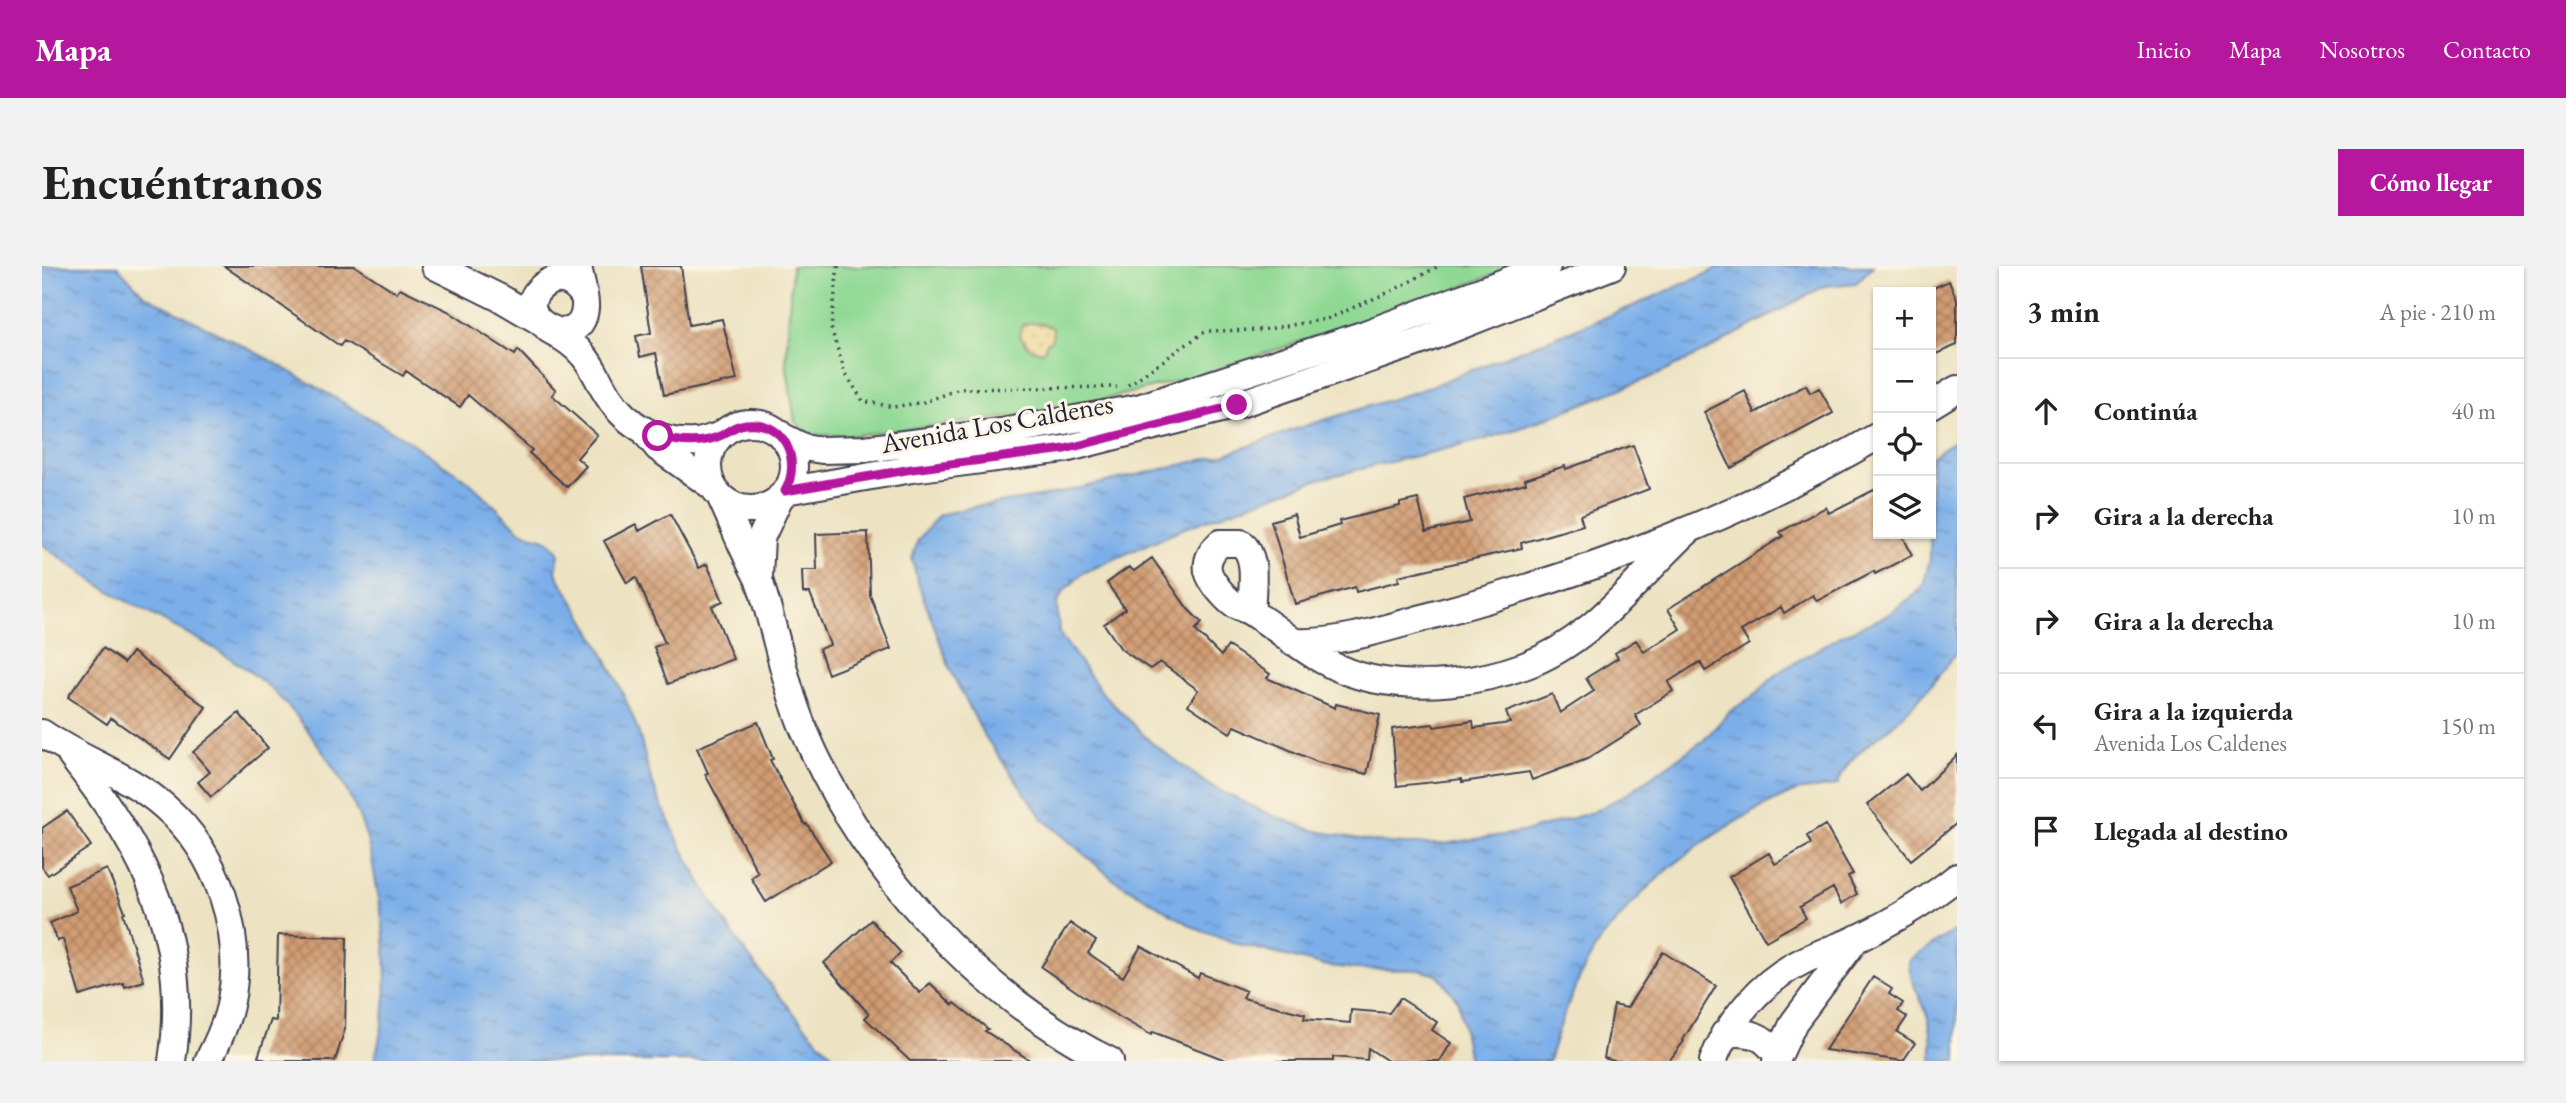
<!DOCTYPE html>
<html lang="es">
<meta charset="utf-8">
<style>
:root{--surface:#fff;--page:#f2f2f2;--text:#222;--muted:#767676;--line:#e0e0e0;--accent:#b5179e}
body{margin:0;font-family:"EB Garamond",serif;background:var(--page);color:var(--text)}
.controls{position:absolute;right:21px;top:21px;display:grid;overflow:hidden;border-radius:0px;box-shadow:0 2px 5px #0004}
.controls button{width:63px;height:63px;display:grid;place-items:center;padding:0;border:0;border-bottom:2px solid var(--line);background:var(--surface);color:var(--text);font:35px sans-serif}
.stop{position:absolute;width:21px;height:21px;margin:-16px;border:5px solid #b5179e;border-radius:50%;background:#fff}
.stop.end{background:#b5179e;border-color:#fff;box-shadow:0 2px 7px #0008}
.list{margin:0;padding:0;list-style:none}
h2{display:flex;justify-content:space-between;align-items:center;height:91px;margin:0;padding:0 28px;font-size:30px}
h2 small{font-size:23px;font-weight:400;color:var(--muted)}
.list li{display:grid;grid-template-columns:46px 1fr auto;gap:21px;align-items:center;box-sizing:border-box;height:105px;padding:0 28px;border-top:2px solid var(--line)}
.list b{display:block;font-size:26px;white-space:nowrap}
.list p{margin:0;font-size:23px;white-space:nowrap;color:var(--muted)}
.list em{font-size:23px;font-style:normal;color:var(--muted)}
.icon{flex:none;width:38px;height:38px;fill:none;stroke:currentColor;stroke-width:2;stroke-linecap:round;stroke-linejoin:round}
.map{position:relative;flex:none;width:1915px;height:795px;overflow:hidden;border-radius:0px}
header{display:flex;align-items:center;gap:42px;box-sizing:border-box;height:98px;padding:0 35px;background:var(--accent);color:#fff}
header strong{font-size:33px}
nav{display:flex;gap:38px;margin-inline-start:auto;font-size:24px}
.intro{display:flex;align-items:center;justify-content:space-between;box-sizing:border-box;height:168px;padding:0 42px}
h1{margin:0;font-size:49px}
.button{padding:18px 32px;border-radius:0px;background:var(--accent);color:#fff;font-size:24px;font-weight:700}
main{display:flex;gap:42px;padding:0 42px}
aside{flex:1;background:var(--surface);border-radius:0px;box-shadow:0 2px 5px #0004}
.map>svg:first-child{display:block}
.green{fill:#90d994;stroke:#597e68;stroke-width:2}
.sand{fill:url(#sand-dots);stroke:#887e6c;stroke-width:2}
.water{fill:url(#water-ripples);stroke:#4f6892;stroke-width:2}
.building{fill:url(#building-cross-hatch)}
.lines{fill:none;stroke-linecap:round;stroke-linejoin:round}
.minor-casing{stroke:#403f4f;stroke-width:30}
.path{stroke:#403f4f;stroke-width:3.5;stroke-dasharray:2 5;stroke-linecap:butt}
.minor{stroke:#fff;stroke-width:26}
.route{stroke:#b5179e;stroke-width:9}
.labels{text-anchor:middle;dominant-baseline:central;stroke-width:6;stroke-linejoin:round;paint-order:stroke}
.street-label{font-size:28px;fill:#22223b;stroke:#fcf5e5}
</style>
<header>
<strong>Mapa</strong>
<nav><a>Inicio</a><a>Mapa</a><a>Nosotros</a><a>Contacto</a></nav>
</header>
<div class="intro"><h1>Encuéntranos</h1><a class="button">Cómo llegar</a></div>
<main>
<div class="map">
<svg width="1915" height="795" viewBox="0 0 1915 795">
<defs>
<pattern id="sand-dots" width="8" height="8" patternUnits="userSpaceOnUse" patternTransform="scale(1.75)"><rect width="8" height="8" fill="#eeda9e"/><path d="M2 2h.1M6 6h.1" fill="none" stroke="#ccbb89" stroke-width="1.8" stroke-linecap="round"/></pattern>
<pattern id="water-ripples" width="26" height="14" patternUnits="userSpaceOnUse" patternTransform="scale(1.75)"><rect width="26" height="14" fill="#7cafe9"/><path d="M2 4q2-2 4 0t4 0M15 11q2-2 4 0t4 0" fill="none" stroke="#658ebe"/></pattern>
<pattern id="building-cross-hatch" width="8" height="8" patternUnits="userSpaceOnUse" patternTransform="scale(1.75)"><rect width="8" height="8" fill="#d19c72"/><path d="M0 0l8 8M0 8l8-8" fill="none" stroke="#a97f5f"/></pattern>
</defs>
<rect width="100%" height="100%" fill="#fcf5e5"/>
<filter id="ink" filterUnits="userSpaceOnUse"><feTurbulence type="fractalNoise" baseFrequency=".0143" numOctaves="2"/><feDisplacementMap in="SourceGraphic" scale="14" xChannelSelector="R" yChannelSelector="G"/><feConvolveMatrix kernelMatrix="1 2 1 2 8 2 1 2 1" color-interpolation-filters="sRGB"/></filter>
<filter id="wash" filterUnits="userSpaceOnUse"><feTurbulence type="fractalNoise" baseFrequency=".00686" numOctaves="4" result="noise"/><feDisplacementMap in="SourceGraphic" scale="28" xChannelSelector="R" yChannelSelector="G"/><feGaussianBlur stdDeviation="1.57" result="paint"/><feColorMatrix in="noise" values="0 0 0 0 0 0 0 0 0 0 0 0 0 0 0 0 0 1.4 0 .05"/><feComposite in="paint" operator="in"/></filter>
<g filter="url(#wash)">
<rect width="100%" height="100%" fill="#ede3c3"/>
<path class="green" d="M750 0H1474L1397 30 1148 112 1055 135 982 149 807 170 768 168 753 156 744 96Z"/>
<path class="sand" d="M986 57H998L1011 62 1010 73 1005 77 1001 86 989 83 978 70 980 59Z"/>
<path class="water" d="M0 0H75L102 29 230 95 367 175 426 215 478 264C496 276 501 264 517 287L514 306 519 316C549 361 576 411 595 462 600 475 602 489 606 503 611 520 618 537 626 553 667 643 726 724 796 795H332C349 738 346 679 335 621 331 602 329 583 322 564 306 517 259 447 221 416 179 381 126 359 79 332 52 316 25 297 0 278Z
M1682 0H1831L1814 17 1782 20 1662 86 1617 108 1484 160 1441 174 1277 213 1140 263 1041 307 1022 325 1015 337 1017 367 1062 429 1110 477 1168 520 1229 549 1270 564 1333 576 1360 578H1402L1486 565 1551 546 1583 529 1662 474 1687 446 1714 428 1737 406 1800 369 1844 350 1875 327 1881 320 1888 293 1889 191 1915 173V385C1899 409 1879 432 1858 452 1837 473 1804 489 1796 518 1780 525 1761 521 1749 527 1683 557 1620 600 1574 656 1567 664 1559 672 1554 681 1533 716 1518 757 1507 795H1427L1416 735 1396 709 1376 704 1314 703 1280 699 1199 679 1155 663 1071 613 1001 553 942 469 910 408 875 314 870 293 876 274 897 249 931 241 1003 230 1182 189 1253 163 1379 124 1591 40Z
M1915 663V795H1890C1890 778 1890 760 1883 743 1876 727 1867 713 1867 694Z"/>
<g id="blocks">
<path class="building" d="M182 0H313L355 27 358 22 406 45 473 89 476 84 514 124 510 129 555 169 535 192 544 200 525 221 487 187 490 184 426 129 418 141 364 105 361 110 302 75 298 80Z
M599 0H639L647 59 680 53 695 114 622 129 614 87 598 91 594 70 609 67Z
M1907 15 1915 34V79L1889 90V23Z
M1764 119 1768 127 1777 122 1791 147 1689 202 1662 146 1703 125 1713 147Z
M1591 179 1607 223 1538 249 1541 259 1479 277 1480 282 1356 310 1357 315 1314 326 1313 321 1253 338 1229 255 1252 248 1258 271 1298 259 1297 255 1358 240V237L1376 233 1384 266 1428 256 1422 233 1484 217 1483 213 1523 200 1524 203Z
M1836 222V268H1860L1870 289 1833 308 1832 305 1775 335 1771 329 1742 347 1739 341 1699 365 1707 378 1663 405 1658 396 1626 416 1631 425 1593 449 1599 459 1545 493 1490 514 1487 506 1420 516V513L1355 520 1350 463 1391 458 1392 461 1431 455 1432 462 1468 457 1464 446 1510 428 1518 447 1552 425 1544 412 1576 392 1573 387 1594 374 1602 386 1638 363 1626 343 1741 270 1738 266 1784 241 1787 247Z
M628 248 657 302 665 298 681 335 670 340 691 393 626 418 612 381 623 377 594 311 585 317 562 275 594 258 597 265Z
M826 266 828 329 849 383 786 408 777 383 788 379 768 327H761L760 304H775L774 268Z
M1110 292 1146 343 1160 357 1153 364 1179 390 1186 380 1228 408 1225 412 1293 442 1294 438 1338 449 1325 508 1275 496 1193 460 1188 467 1146 439 1156 424 1118 396 1108 403 1079 383 1062 358 1083 343 1065 317 1087 301 1092 305Z
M61 382 82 397 90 386 164 441 128 493 69 452 65 458 26 431Z
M197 447 226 482 169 531 156 516 168 506 151 486Z
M716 456 731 493 728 494 763 559 765 558 789 595 724 636 709 612 716 607 663 508 666 507 655 482Z
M1915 489V557L1869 594 1825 539 1864 508 1878 525Z
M25 545 49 580 6 609 0 601V562Z
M1783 559 1811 608 1806 610 1815 628 1799 638 1791 622 1758 641 1764 652 1724 675 1687 611 1727 587 1733 598 1769 578 1765 570Z
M65 603 83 646 81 647 102 715 83 721 81 717 38 730 21 673 16 675 8 657 35 645 25 620Z
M829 654 859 687 848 697 878 727 888 717 911 739 913 737 946 763 943 765 989 795H868L823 752 827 748 782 697Z
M1028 657 1054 675 1046 687 1081 711 1099 680 1156 712 1158 707 1204 725 1201 732 1263 748 1262 753 1308 757 1309 744 1347 747 1358 732 1395 756 1390 764 1409 777 1398 795H1346L1326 782 1325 794 1291 791V795H1186L1111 766 1109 769 1044 732 999 701Z
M236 669 305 671 303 763 293 795H226L216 791 229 754 234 755Z
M1621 686 1674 720 1641 774 1642 775 1627 795H1572L1562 792 1572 739 1585 742Z
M1831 711 1850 723 1847 728 1861 737 1856 745 1865 751 1855 766 1873 777 1861 795 1783 784Z"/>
</g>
</g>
<g filter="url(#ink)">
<use href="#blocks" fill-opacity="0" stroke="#403f4f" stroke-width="2"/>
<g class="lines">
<defs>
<path id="minor" d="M393 0 460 33 496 54
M536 0C538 13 544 29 543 42 539 92 461 50 502 19 518 7 534 17 542 31
M506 63C519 70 531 77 541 89 552 101 557 117 566 130 584 159 619 179 653 176 662 176 671 171 679 169
M1889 139 1915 123
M666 200a43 43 0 1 1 86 0a43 43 0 1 1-86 0Z
M606 170 616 182 671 221
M739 170 761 181 780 184 822 183 959 166 1096 142 1323 68 1505 0
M743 225 870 203 1023 183 1195 139 1377 76 1570 0
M678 230C687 249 695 269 704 288 708 298 714 307 718 317 734 365 742 416 762 464 820 601 934 729 1068 795
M717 310 719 272 738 231
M1210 347C1208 324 1218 293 1199 277H1178C1170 285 1164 293 1166 305 1169 316 1182 331 1191 338 1197 342 1205 343 1211 347 1253 374 1278 402 1330 413 1380 423 1435 417 1482 400 1551 375 1593 314 1645 266
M1251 376C1294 379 1348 361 1391 349 1549 306 1694 253 1836 170
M0 467C39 494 87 509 123 541 176 587 202 667 189 735 185 756 176 776 166 795
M29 490C102 582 149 673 130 795
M1682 768C1707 765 1721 768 1735 789
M1671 795C1686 755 1720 715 1759 696 1778 686 1799 680 1819 671 1853 654 1885 635 1915 611
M1734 795 1752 756 1815 672"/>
</defs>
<use href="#minor" class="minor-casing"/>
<path class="path" d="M796 0 789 62 803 107 821 135 851 141 882 136 918 123 1075 121
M1086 119 1164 65 1220 64 1285 53 1354 23 1397 0"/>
<use href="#minor" class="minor"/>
</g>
</g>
<g class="lines" filter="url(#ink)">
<path class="route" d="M616 170C637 177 659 179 680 169 688 164 694 159 704 158 743 154 760 195 743 225L870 203 1023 183 1195 139"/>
</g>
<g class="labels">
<g class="street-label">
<text transform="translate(955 157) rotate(-10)">Avenida Los Caldenes</text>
</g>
</g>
</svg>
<div class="controls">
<button>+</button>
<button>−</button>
<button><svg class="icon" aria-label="locate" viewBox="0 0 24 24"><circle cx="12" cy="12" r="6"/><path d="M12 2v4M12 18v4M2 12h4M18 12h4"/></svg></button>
<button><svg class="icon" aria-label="layers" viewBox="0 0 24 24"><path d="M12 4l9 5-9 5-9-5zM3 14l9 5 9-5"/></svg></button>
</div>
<div class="stop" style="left:616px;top:170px"></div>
<div class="stop end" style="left:1195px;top:139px"></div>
</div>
<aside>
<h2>3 min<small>A pie · 210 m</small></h2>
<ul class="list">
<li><svg class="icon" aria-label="ahead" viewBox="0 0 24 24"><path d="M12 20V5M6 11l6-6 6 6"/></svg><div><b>Continúa</b></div><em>40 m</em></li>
<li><svg class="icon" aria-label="right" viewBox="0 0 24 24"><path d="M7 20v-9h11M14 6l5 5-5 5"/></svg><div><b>Gira a la derecha</b></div><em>10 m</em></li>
<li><svg class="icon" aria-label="right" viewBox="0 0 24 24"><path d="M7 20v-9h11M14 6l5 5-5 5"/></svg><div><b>Gira a la derecha</b></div><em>10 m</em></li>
<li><svg class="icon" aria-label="left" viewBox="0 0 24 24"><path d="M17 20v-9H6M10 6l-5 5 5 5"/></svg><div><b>Gira a la izquierda</b><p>Avenida Los Caldenes</p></div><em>150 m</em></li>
<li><svg class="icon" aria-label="arrive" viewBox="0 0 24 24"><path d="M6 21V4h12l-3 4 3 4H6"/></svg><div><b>Llegada al destino</b></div></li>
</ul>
</aside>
</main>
